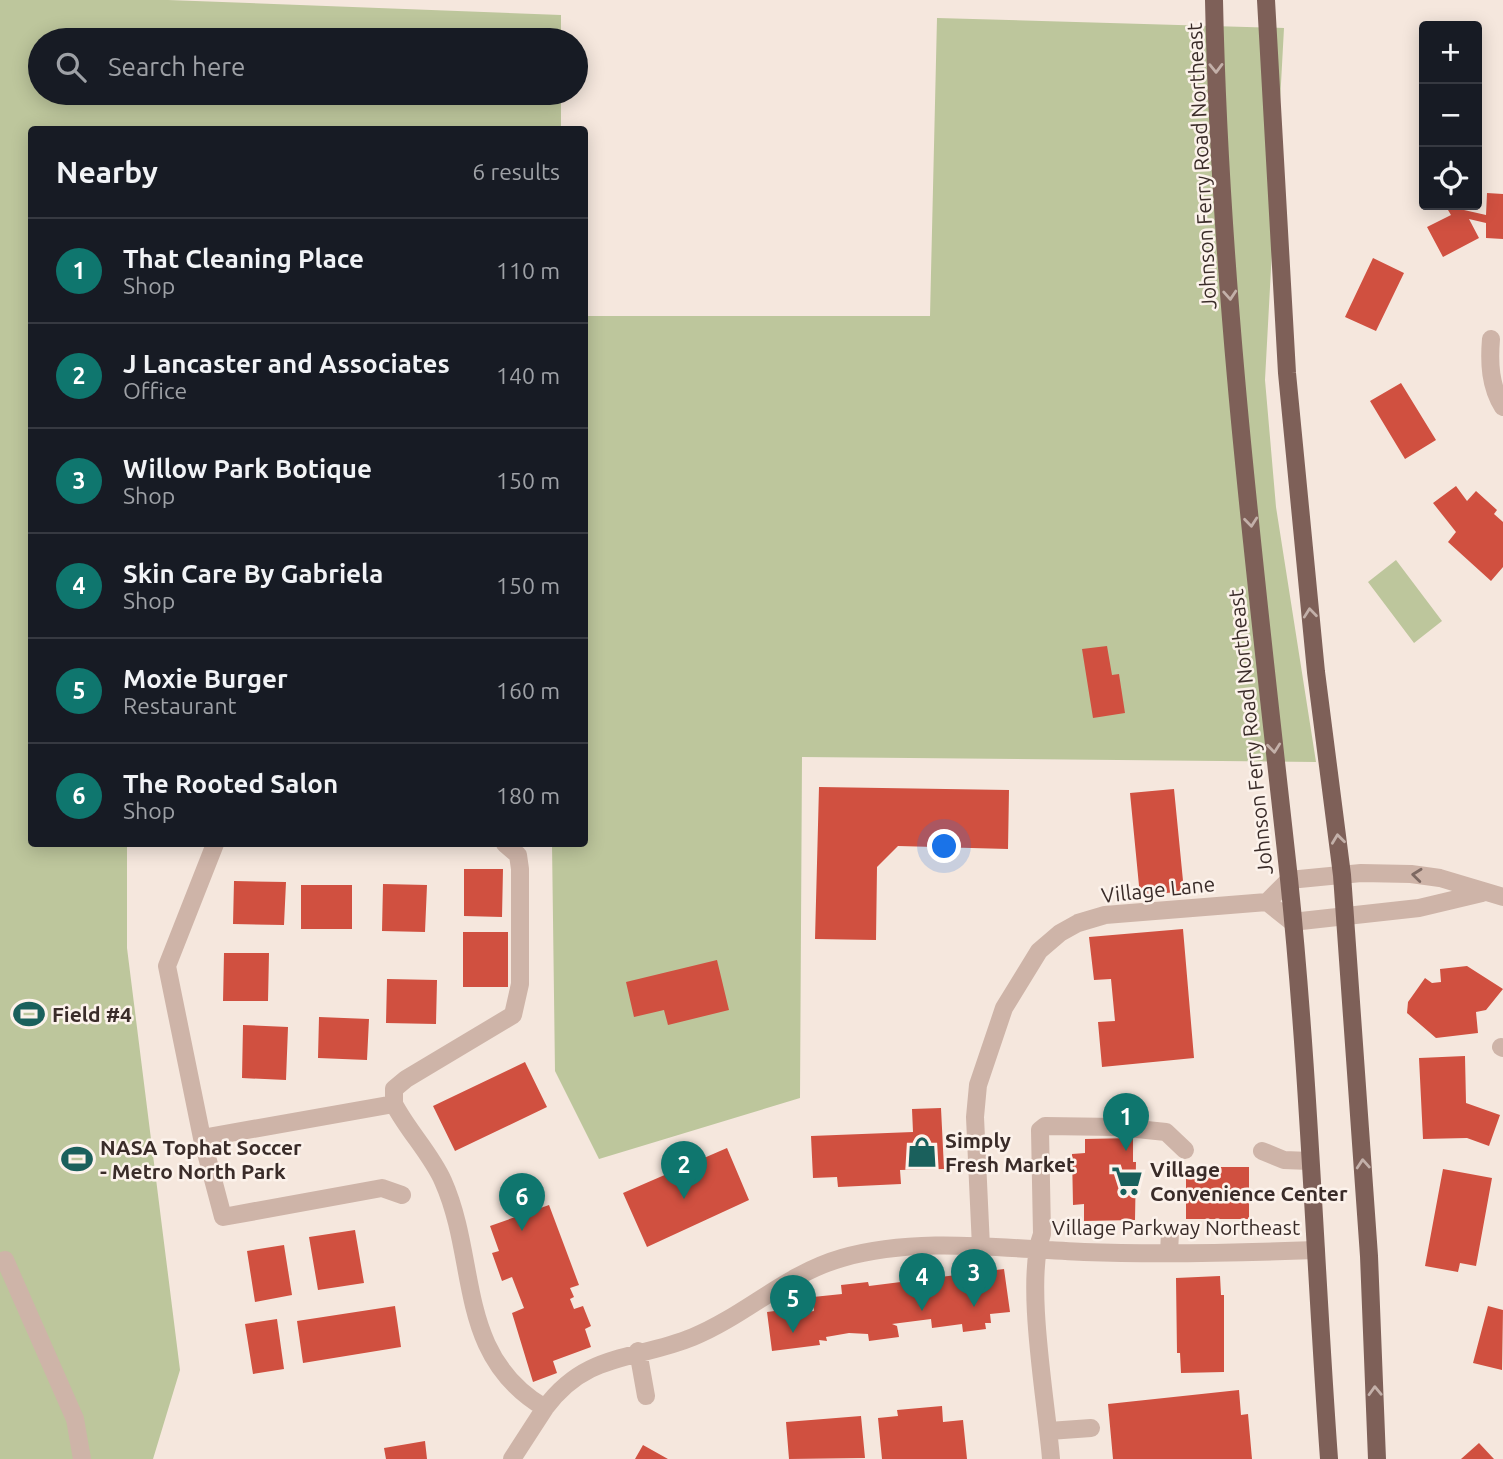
<!DOCTYPE html>
<meta charset="utf-8">
<style>
:root{--surface:#171b24;--page:#20242c;--text:#f1f3f6;--muted:#9ea1a6;--line:#363941;--accent:#0f766e}
body{margin:0;font-family:Ubuntu,sans-serif;background:var(--page);color:var(--text)}
.controls{position:absolute;right:21px;top:21px;display:grid;overflow:hidden;border-radius:7px;box-shadow:0 4px 18px #0003}
.controls button{width:63px;height:63px;display:grid;place-items:center;padding:0;border:0;border-bottom:2px solid var(--line);background:var(--surface);color:var(--text);font:35px sans-serif}
.you{position:absolute;left:945px;top:847px;width:24px;height:24px;margin:-18px;border:5px solid #fff;border-radius:50%;background:#1a73e8;box-shadow:0 0 0 10px #1a73e833}
.badge{display:grid;place-items:center;width:46px;height:46px;border-radius:50%;background:var(--accent);color:#fff;font-size:23px;font-weight:700}
.pin{position:absolute;translate:-50% -58px;filter:drop-shadow(0 2px 4px #0008)}
.pin::after{content:'';position:absolute;top:37px;width:24px;height:21px;background:inherit;clip-path:polygon(0 0,100% 0,50% 100%)}
.list{margin:0;padding:0;list-style:none}
h2{display:flex;justify-content:space-between;align-items:center;height:91px;margin:0;padding:0 28px;font-size:30px}
h2 small{font-size:23px;font-weight:400;color:var(--muted)}
.list li{display:grid;grid-template-columns:46px 1fr auto;gap:21px;align-items:center;box-sizing:border-box;height:105px;padding:0 28px;border-top:2px solid var(--line)}
.list b{display:block;font-size:26px;white-space:nowrap}
.list p{margin:0;font-size:23px;white-space:nowrap;color:var(--muted)}
.list em{font-size:23px;font-style:normal;color:var(--muted)}
.icon{flex:none;width:38px;height:38px;fill:none;stroke:currentColor;stroke-width:2;stroke-linecap:round;stroke-linejoin:round}
.map{position:relative;flex:none;width:1503px;height:1459px;overflow:hidden}
.search{position:absolute;background:var(--surface);box-shadow:0 4px 18px #0003;left:28px;top:28px;width:560px;height:77px;display:flex;align-items:center;gap:18px;box-sizing:border-box;padding:0 24px;border-radius:38px;color:var(--muted);font-size:26px}
.panel{position:absolute;background:var(--surface);box-shadow:0 4px 18px #0003;left:28px;top:126px;width:560px;height:721px;border-radius:7px}
.map>svg:first-child{display:block}
.green{fill:#bdc69c}
.building{fill:#d05040}
.lines{fill:none;stroke-linecap:round;stroke-linejoin:round}
.minor{stroke:#ceb4a8;stroke-width:18}
.major{stroke:#7e6058;stroke-width:18}
.oneway{stroke:#c3b0a9}
.oneway2{stroke:#7d6962}
.labels{text-anchor:middle;dominant-baseline:central;stroke-width:5;stroke-linejoin:round;paint-order:stroke}
.street-label{font-size:21px;fill:#3a2c29;stroke:#fcf2eb}
.poi-label{font-size:21px;font-weight:bold;fill:#3a2c29;stroke:#fcf2eb;text-anchor:start}
</style>
<div class="map">
<svg width="1503" height="1459" viewBox="0 0 1503 1459">
<rect width="100%" height="100%" fill="#f5e7dd"/>
<path class="green" d="M0 0H168L561 15V40H40V93H561V129L32 130V844H127V948L180 1370 153 1459H0Z
M937 18 1284 28 1265 380 1276 507 1316 762 802 757 800 1098 599 1159 555 1071 552 844H584L585 316H930Z
M1396 560 1442 621 1414 643 1368 582Z"/>
<path class="building" d="M1487 193 1503 194V239L1486 238V223L1469 219 1479 238 1443 257 1427 227 1451 215 1448 210 1458 205 1464 210 1486 215Z
M1373 258 1404 273 1376 331 1345 317Z
M1401 383 1436 440 1405 459 1370 401Z
M1456 486 1467 501 1476 491 1497 510 1494 514 1503 522V567L1491 581 1448 542 1456 532 1433 503Z
M1107 646 1112 675 1119 674 1125 713 1093 718 1082 649Z
M819 787 1009 790 1008 849 898 846 877 867 876 940 815 939Z
M1174 789 1184 891 1140 896 1130 793Z
M464 869H503L502 917 464 916Z
M234 881 286 882 284 925 233 924Z
M383 884 427 885 425 932 382 931Z
M301 885H352V929H301Z
M1183 929 1194 1058 1102 1067 1098 1022 1115 1021 1111 979 1094 980 1089 937Z
M463 932H508V987H463Z
M224 953H269L268 1001H223Z
M717 960 729 1010 668 1025 664 1010 634 1017 626 982Z
M1467 966 1503 989 1486 1010 1476 1012 1478 1033 1436 1038 1407 1013 1408 1002 1425 978 1432 983 1441 982 1440 969Z
M387 979 437 980 436 1024 386 1023Z
M319 1017 369 1019 367 1060 318 1058Z
M243 1025 288 1027 286 1080 242 1078Z
M1465 1056 1466 1103 1500 1115 1489 1146 1467 1138 1423 1139 1419 1058Z
M525 1062 547 1107 455 1151 433 1106Z
M941 1108 944 1169 900 1170 901 1184 838 1187 837 1177 813 1178 811 1136 913 1132 912 1109Z
M1133 1138V1162H1136L1135 1220 1084 1221V1204L1073 1205 1072 1154 1085 1153V1139Z
M727 1148 749 1200 647 1247 623 1193Z
M1186 1167H1249V1219H1186Z
M1443 1169 1492 1178 1476 1266 1460 1263 1458 1272 1425 1266Z
M549 1205 579 1285 570 1288 574 1297 570 1299 574 1309 583 1306 591 1326 585 1329 591 1347 553 1361 557 1373 533 1382 512 1313 524 1308 512 1277 502 1281 492 1253 499 1251 490 1226Z
M355 1230 364 1283 318 1290 309 1237Z
M284 1245 292 1295 255 1302 247 1251Z
M1004 1269 1010 1312 990 1314 991 1323H985L986 1329 963 1332 962 1324 932 1328 931 1319 892 1324 897 1326 899 1337 869 1341 868 1334 849 1333 826 1337 827 1341 819 1340 820 1345 772 1351 767 1312 805 1307 806 1312 814 1311 813 1297 842 1294 841 1285 868 1282 869 1286Z
M1220 1276 1221 1295H1224V1372L1181 1373 1180 1353H1177L1176 1278Z
M395 1306 401 1347 303 1363 297 1321Z
M1488 1306 1503 1310 1502 1370 1473 1363Z
M277 1319 284 1369 253 1374 245 1324Z
M1239 1390 1241 1415 1248 1414 1252 1459H1113L1108 1404Z
M942 1406 943 1422 963 1420 967 1459H882L878 1418 898 1416 897 1410Z
M861 1416 865 1458 789 1459 786 1422Z
M425 1441 427 1459H386L384 1448Z
M1479 1443 1494 1459H1461Z
M643 1445 668 1459H635Z"/>
<g class="lines">
<path class="minor" d="M1491 339C1489 363 1490 386 1503 407
M215 844 167 966 202 1138 223 1217 382 1188 402 1195
M505 844 518 855 520 869V984L513 1015 406 1079 394 1089V1104C408 1131 431 1154 443 1181 479 1262 455 1355 545 1408 587 1351 635 1361 693 1337 746 1315 786 1274 842 1258 918 1236 1005 1249 1084 1252 1161 1255 1239 1253 1316 1250
M1267 902 1289 880 1361 873 1411 874 1440 878 1503 897
M1267 902 1292 922 1419 908 1482 893
M1501 1047 1503 1048
M202 1138 394 1104
M1262 1151 1284 1160 1310 1161
M981 1247 975 1117 978 1085 1004 1008 1039 951 1060 933 1078 923 1105 915 1267 902
M1169 1252 1170 1233
M5 1260 75 1419 82 1459
M638 1351 646 1396
M1049 1431 1091 1428
M512 1459 545 1408
M1051 1459C1047 1405 1024 1281 1042 1234L1040 1130 1045 1126 1117 1127 1166 1132 1185 1150"/>
<path class="major" d="M1214 0C1220 294 1257 587 1289 879 1309 1072 1315 1266 1329 1459
M1266 0 1287 373 1316 672 1342 875 1369 1256 1377 1459"/>
</g>
<defs><path id="oneway-chevron" d="M-2-3.5L2.5 0L-2 3.5" fill="none" stroke-width="1.6" stroke-linecap="round" stroke-linejoin="round" transform="scale(1.75)"/></defs>
<g class="oneway">
<use href="#oneway-chevron" transform="translate(1216 68) rotate(89)"/>
<use href="#oneway-chevron" transform="translate(1230 295) rotate(86)"/>
<use href="#oneway-chevron" transform="translate(1251 522) rotate(84)"/>
<use href="#oneway-chevron" transform="translate(1310 613) rotate(-96)"/>
<use href="#oneway-chevron" transform="translate(1274 748) rotate(84)"/>
<use href="#oneway-chevron" transform="translate(1338 839) rotate(-97)"/>
<use href="#oneway-chevron" transform="translate(1363 1164) rotate(-94)"/>
<use href="#oneway-chevron" transform="translate(1375 1391) rotate(-92)"/>
</g>
<use class="oneway2" href="#oneway-chevron" transform="translate(1417 875) rotate(-174)"/>
<defs>
<symbol id="stadium-bare" viewBox="-9 -9 18 18"><path d="M0-5a6.5 5 0 1 0 0 10a6.5 5 0 1 0 0-10ZM-3.5-1.8h7v3.6h-7Z" fill="#1a605c" stroke="#fcf2eb" stroke-width="2.5" paint-order="stroke"/></symbol>
<symbol id="shop-bare" viewBox="-9 -9 18 18"><path d="M-5-2.5h2.3a2.7 3.5 0 0 1 5.4 0H5L5.5 6h-11ZM-1.5-2.5h3a1.5 2.3 0 0 0-3 0Z" fill="#1a605c" stroke="#fcf2eb" stroke-width="2.5" paint-order="stroke"/></symbol>
<symbol id="supermarket-bare" viewBox="-9 -9 18 18"><path d="M-6-5.5h2.5l.6 2H6L4.5 2H-2.5L-4.4-4H-6ZM-1.5 3.2a1.3 1.3 0 1 0 .1 0ZM3 3.2a1.3 1.3 0 1 0 .1 0Z" fill="#1a605c" stroke="#fcf2eb" stroke-width="2.5" paint-order="stroke"/></symbol>
</defs>
<g fill-rule="evenodd">
<use href="#stadium-bare" x="7" y="992" width="44" height="44"/>
<use href="#shop-bare" x="900" y="1130" width="44" height="44"/>
<use href="#stadium-bare" x="55" y="1137" width="44" height="44"/>
<use href="#supermarket-bare" x="1105" y="1159" width="44" height="44"/>
</g>
<g class="labels">
<g class="street-label">
<text transform="translate(1201 166) rotate(-93)">Johnson Ferry Road Northeast</text>
<text transform="translate(1250 732) rotate(-96)">Johnson Ferry Road Northeast</text>
<text transform="translate(1158 889) rotate(-6)">Village Lane</text>
<text x="1176" y="1227">Village Parkway Northeast</text>
</g>
<g class="poi-label">
<text x="52" y="1014">Field #4</text>
<text x="945" y="1140">Simply<tspan x="945" dy="24">Fresh Market</tspan></text>
<text x="100" y="1147">NASA Tophat Soccer<tspan x="100" dy="24">- Metro North Park</tspan></text>
<text x="1150" y="1169">Village<tspan x="1150" dy="24">Convenience Center</tspan></text>
</g>
</g>
</svg>
<div class="controls">
<button>+</button>
<button>−</button>
<button><svg class="icon" aria-label="locate" viewBox="0 0 24 24"><circle cx="12" cy="12" r="6"/><path d="M12 2v4M12 18v4M2 12h4M18 12h4"/></svg></button>
</div>
<div class="you"></div>
<div class="pin badge" style="left:1126px;top:1151px">1</div>
<div class="pin badge" style="left:684px;top:1199px">2</div>
<div class="pin badge" style="left:974px;top:1307px">3</div>
<div class="pin badge" style="left:922px;top:1311px">4</div>
<div class="pin badge" style="left:793px;top:1333px">5</div>
<div class="pin badge" style="left:522px;top:1231px">6</div>
<div class="search"><svg class="icon" aria-label="search" viewBox="0 0 24 24"><circle cx="10" cy="10" r="6"/><path d="M15 15l6 6"/></svg>Search here</div>
<section class="panel">
<h2>Nearby<small>6 results</small></h2>
<ul class="list">
<li><span class="badge">1</span><div><b>That Cleaning Place</b><p>Shop</p></div><em>110 m</em></li>
<li><span class="badge">2</span><div><b>J Lancaster and Associates</b><p>Office</p></div><em>140 m</em></li>
<li><span class="badge">3</span><div><b>Willow Park Botique</b><p>Shop</p></div><em>150 m</em></li>
<li><span class="badge">4</span><div><b>Skin Care By Gabriela</b><p>Shop</p></div><em>150 m</em></li>
<li><span class="badge">5</span><div><b>Moxie Burger</b><p>Restaurant</p></div><em>160 m</em></li>
<li><span class="badge">6</span><div><b>The Rooted Salon</b><p>Shop</p></div><em>180 m</em></li>
</ul>
</section>
</div>
